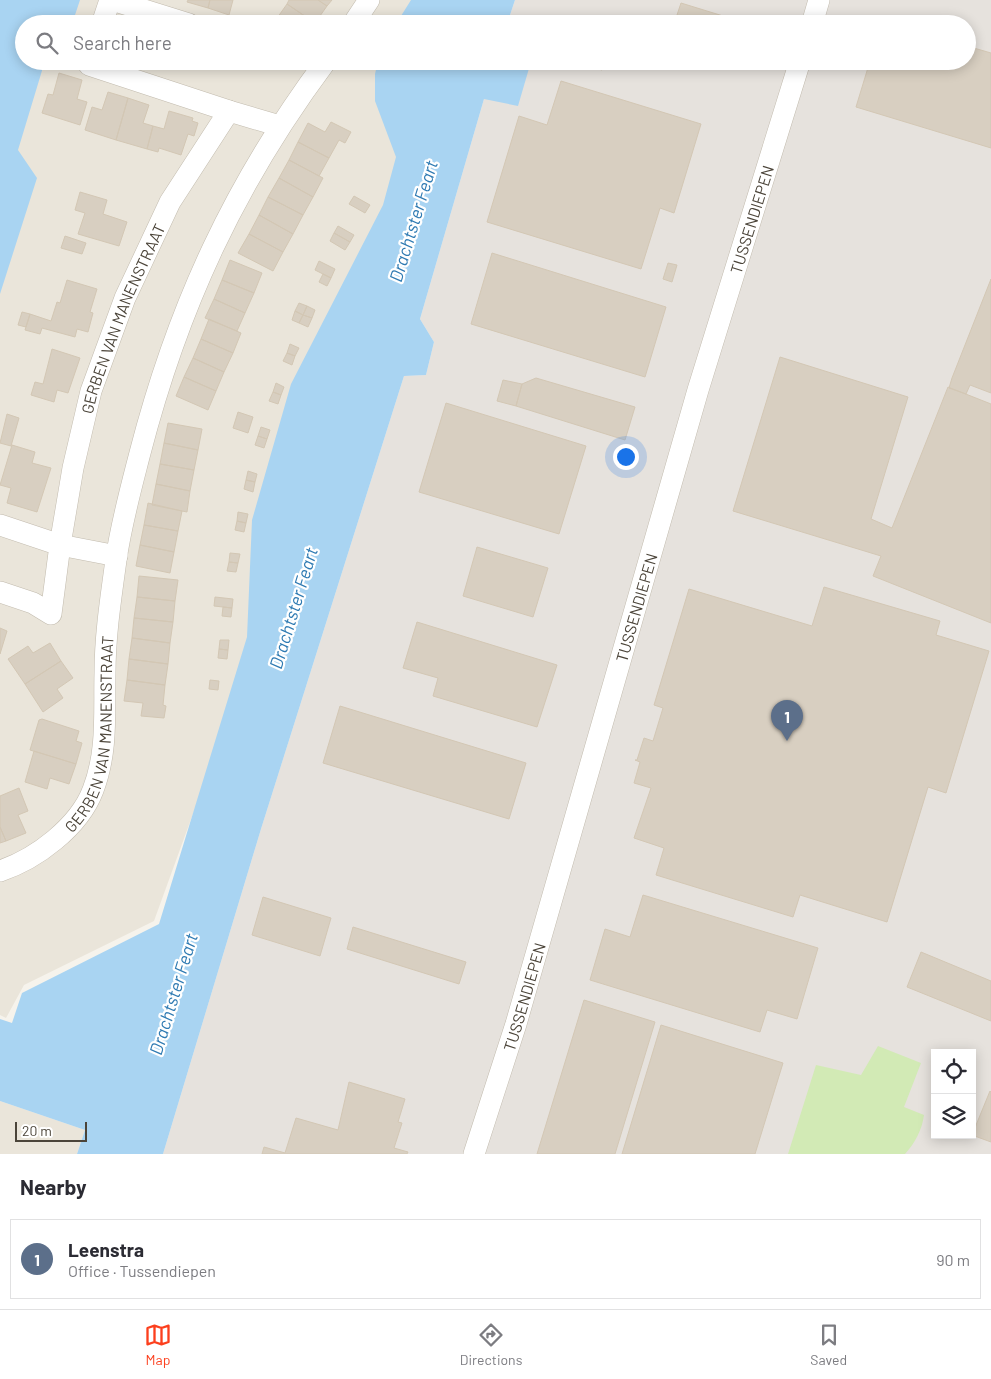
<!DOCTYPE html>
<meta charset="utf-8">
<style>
:root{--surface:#fff;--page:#f7f7f7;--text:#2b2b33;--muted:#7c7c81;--line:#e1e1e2;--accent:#fc3f1d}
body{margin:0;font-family:Barlow,sans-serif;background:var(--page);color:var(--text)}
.controls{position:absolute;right:15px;bottom:15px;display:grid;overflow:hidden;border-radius:0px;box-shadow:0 2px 12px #0003}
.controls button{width:45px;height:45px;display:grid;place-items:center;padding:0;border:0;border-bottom:1px solid var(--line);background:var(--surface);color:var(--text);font:25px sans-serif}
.scale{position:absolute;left:15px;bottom:12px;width:72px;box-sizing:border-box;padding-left:5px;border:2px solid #4b4439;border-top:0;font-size:14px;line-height:18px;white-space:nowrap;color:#4b4439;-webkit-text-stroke:4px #fff;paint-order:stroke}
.you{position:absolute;left:625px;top:456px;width:18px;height:18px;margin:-12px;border:4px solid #fff;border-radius:50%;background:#1a73e8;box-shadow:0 0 0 8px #1a73e833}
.badge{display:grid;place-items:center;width:32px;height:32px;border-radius:50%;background:var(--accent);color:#fff;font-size:16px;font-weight:700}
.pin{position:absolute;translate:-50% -41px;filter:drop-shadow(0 1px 2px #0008)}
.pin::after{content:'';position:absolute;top:26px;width:18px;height:15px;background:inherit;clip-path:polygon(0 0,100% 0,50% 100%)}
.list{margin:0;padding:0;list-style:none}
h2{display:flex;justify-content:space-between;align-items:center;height:65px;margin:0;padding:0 20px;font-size:21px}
h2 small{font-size:16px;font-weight:400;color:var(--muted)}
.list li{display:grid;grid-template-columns:32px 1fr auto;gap:15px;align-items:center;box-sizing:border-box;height:80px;margin:0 10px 10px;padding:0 10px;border:1px solid var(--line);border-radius:0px}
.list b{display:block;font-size:19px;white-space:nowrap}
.list p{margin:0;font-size:16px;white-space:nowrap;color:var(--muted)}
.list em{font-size:16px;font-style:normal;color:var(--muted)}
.icon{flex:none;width:28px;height:28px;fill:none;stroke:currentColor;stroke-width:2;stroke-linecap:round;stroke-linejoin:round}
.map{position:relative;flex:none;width:991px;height:1154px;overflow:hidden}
.search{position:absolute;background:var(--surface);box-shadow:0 2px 12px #0003;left:15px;right:15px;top:15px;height:55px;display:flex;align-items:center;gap:12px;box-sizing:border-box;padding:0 18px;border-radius:28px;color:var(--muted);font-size:19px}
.sheet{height:155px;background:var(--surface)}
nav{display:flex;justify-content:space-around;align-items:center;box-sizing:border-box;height:70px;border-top:1px solid var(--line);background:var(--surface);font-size:14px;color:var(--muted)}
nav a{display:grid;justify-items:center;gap:2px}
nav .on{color:var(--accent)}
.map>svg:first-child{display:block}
.residential{fill:#eae5da}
.industrial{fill:#e6e2dd;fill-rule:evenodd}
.green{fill:#d2eab5}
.water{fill:#a9d4f2}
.building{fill:#d8cfc1;stroke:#d3c7b4}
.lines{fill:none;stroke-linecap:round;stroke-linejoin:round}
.street-casing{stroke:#c2bbae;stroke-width:22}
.street{stroke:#fff;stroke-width:21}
.labels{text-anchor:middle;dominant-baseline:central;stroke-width:4.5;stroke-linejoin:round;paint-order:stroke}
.street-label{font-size:16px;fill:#4b4439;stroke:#fff}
.water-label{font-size:18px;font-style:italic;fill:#2e7ab2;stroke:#fff}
</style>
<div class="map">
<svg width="991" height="1154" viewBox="0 0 991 1154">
<rect width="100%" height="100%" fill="#f6f3ec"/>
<path class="residential" d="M0 0H456L448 24H24V61H436L290 547 154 921 24 985 6 1018 0 1015Z
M0 1101 85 1130 77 1154H0Z"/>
<path class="industrial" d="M515 0H991V1154H163L261 829 404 376 426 375 434 342 420 319 484 99 530 65 517 61H967V24H507ZM935 1053H972V1135H935Z"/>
<path class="green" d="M878 1046 921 1063 904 1107 924 1115C922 1130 915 1143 905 1154H788L816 1065 861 1075Z"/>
<path class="water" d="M0 0H80L72 24H24V61H60L58 68 44 64 18 150 37 178 0 294Z
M411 0H515L507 24H396Z
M378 61H517L530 65 518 106 484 99 420 319 434 342 426 375 404 376 261 829 163 1154H77L85 1130 0 1101V1019L12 1023 22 993 159 924 247 637 252 520 291 384 383 205 396 157 375 101V74Z"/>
<path class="building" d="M188 0H210L208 8 187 2Z
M210 0H233L229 15 208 8Z
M289 0H318L327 6 315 23 287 4Z
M318 0H332L327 6Z
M681 3 749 24H674Z
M287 4 315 23V24H278L275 21Z
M556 18 577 24H554Z
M967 46 991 53V148L856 107 870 61H967Z
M573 61H604L602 70Z
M718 61H738L736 67Z
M59 73 82 80 77 99 87 102 80 125 42 113 48 94 53 95Z
M561 81 701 124 674 213 660 208 641 269 487 222 519 116 547 125Z
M108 92 128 98 116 140 85 130 92 107 102 110Z
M128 98 149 105 143 123 153 126 147 149 116 140Z
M169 111 193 118 192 121 198 123 194 136 188 134 181 155 159 148 158 152 147 149 153 126 164 129Z
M331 122 351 132 345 143 339 140 329 158 298 142 308 123 325 132Z
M298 142 329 158 319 176 289 160Z
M289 160 323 178 313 197 279 178Z
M279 178 313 197 303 215 268 197Z
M80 192 107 200 103 214 127 222 119 246 78 234 85 213 75 210Z
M354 196 370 205 365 213 349 204Z
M268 197 303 215 293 234 259 215Z
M259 215 293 234 283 252 249 234Z
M338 226 354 235 350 242 334 233Z
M334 233 350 242 345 250 330 241Z
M249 234 283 252 273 271 238 253Z
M65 236 86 243 82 254 61 248Z
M492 253 666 307 645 377 471 324Z
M230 260 262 273 254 293 222 280Z
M319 261 335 269 331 278 315 270Z
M668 263 677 265 672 282 663 279Z
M323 274 331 278 327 286 319 282Z
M991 279V393L970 385 966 394 949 388 952 378Z
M67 280 97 289 90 312 93 313 88 332 77 329 75 337 42 328 40 334 25 330 30 314 51 321 57 302 60 303Z
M222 280 254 293 245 313 214 299Z
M214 299 245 313 237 331 205 318Z
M299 303 307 306 303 315 295 311Z
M307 306 315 310 312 318 303 315Z
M295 311 303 315 299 323 292 320Z
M22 312 30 314 26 327 18 325Z
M303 315 312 318 308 327 299 323Z
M209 319 241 333 233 353 201 339Z
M201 339 233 353 224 372 193 358Z
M290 344 299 348 295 356 287 353Z
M52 349 80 358 68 393 57 390 54 402 31 395 35 382 43 384Z
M287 353 295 356 292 365 283 361Z
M780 357 908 397 871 519 892 528 948 387 991 404V623L873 576 881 556 733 511Z
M193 358 224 372 216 391 184 377Z
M184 377 216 391 208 410 176 396Z
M536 378 635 407 625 440 516 406 522 384Z
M503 380 522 384 516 406 497 401Z
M276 383 284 387 281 395 273 392Z
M273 392 281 395 278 404 269 401Z
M446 403 586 446 559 534 419 492Z
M238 412 253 417 248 433 233 428Z
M7 414 19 418 11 446 0 443Z
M168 423 202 429 198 450 164 443Z
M261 427 270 430 267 439 258 436Z
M258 436 267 439 264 448 255 445Z
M164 443 198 450 194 470 160 464Z
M12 445 35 452 32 463 51 468 37 512 7 503 11 488 0 485Z
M160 464 194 470 190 491 156 484Z
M248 471 257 474 255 482 246 480Z
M246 480 255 482 253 492 244 489Z
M156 484 190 491 187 512 152 505Z
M148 503 182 511 178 531 144 525Z
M238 512 248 514 246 523 237 521Z
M237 521 246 523 244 532 235 530Z
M144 525 178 531 174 552 140 545Z
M140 545 174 552 170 573 136 566Z
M477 547 548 568 533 617 463 596Z
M230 553 240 554 238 563 229 562Z
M229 562 238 563 236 572 227 571Z
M139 576 178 580 175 601 137 597Z
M824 587 940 621 936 635 989 651 946 793 928 787 887 922 800 895 793 917 656 875 664 848 634 838 651 788 634 783 640 762 635 760H637L644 738 653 741 663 708 654 705 689 589 812 626Z
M137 597 175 601 173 622 134 618Z
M215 597 233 599 232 608 214 606Z
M223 607 232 608 231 617 222 616Z
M134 618 173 622 170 643 132 638Z
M417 622 557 665 537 727 433 696 438 678 403 668Z
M0 628 7 631 0 654Z
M132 638 170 643 168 664 129 659Z
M220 640H229L228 650 219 649Z
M50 643 61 661 25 684 8 659 28 646 33 653Z
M219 649 228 650 227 659 218 658Z
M129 659 168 664 165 685 127 680Z
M61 661 73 678 57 689 63 698 43 712 25 684Z
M127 680 165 685 163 705 166 706 164 718 141 716 143 703 124 701Z
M210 680 219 681 218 690 209 689Z
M340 706 526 763 509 819 323 763Z
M42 719 79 731 76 741 82 743 76 764 30 750 39 720Z
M34 751 76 764 69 784 50 778 47 789 25 782Z
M19 788 28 811 18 815 26 833 6 841 0 827V796Z
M0 827 6 841 0 843Z
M643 895 818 948 797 1019 767 1010 760 1032 590 980 605 929 630 937Z
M263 897 331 918 320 956 252 935Z
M353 927 466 962 459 984 347 949Z
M921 952 991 981V1021L907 987Z
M584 1000 655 1022 615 1154H537Z
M661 1025 783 1063 755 1154H622Z
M349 1082 405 1099 398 1122 402 1123 394 1148 408 1152 407 1154H262L264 1147 285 1153 296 1118 338 1130Z
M990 1091 991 1092V1142L972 1135Z"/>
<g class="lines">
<defs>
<g id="street">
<path d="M112 0 189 24"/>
<path d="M102 24 110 0"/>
<path d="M353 24 369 0"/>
<path d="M812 24 819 0"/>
<path d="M90 61 89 65 229 111"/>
<path d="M0 525 60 545 51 614 33 603 0 592"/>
<path id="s1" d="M117 556 60 545 73 468 91 391 125 298 170 202 229 111 280 126"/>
<path id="s2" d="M0 871C36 859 79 827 93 790 108 751 104 713 105 673 105 635 111 597 116 560 121 524 131 488 140 453 178 306 235 183 326 61"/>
<path id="s3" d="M474 1154 516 1024 698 390 800 61"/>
</g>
</defs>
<use href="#street" class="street-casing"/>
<use href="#street" class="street"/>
</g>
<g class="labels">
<g class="street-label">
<text stroke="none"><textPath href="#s3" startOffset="975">TUSSENDIEPEN</textPath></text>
<text stroke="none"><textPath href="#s1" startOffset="294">GERBEN VAN MANENSTRAAT</textPath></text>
<text stroke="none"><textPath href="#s3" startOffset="570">TUSSENDIEPEN</textPath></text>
<text stroke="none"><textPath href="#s2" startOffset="181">GERBEN VAN MANENSTRAAT</textPath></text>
<text stroke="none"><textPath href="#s3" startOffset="165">TUSSENDIEPEN</textPath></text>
</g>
<g class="water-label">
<text transform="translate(413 221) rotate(-73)">Drachtster Feart</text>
<text transform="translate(293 608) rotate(-73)">Drachtster Feart</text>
<text transform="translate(173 994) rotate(-73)">Drachtster Feart</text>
</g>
</g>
</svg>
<div class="controls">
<button><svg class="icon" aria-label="locate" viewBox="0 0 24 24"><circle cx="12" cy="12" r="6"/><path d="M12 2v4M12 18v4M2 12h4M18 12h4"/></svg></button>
<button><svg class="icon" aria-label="layers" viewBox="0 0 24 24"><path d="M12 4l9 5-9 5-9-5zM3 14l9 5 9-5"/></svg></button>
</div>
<div class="scale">20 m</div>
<div class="you"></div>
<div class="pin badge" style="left:787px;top:741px;background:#5c6f8a">1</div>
<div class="search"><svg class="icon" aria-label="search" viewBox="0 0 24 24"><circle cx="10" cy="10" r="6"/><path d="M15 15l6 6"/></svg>Search here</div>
</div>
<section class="sheet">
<h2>Nearby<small></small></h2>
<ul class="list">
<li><span class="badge" style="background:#5c6f8a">1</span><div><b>Leenstra</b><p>Office · Tussendiepen</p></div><em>90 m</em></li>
</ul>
</section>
<nav>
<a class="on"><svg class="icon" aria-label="map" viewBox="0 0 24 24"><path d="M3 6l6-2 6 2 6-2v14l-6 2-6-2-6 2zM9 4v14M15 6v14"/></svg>Map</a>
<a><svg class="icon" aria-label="directions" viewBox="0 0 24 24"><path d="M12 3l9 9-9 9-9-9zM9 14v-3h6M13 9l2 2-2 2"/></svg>Directions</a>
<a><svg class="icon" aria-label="saved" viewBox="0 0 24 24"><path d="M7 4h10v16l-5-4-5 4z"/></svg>Saved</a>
</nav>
